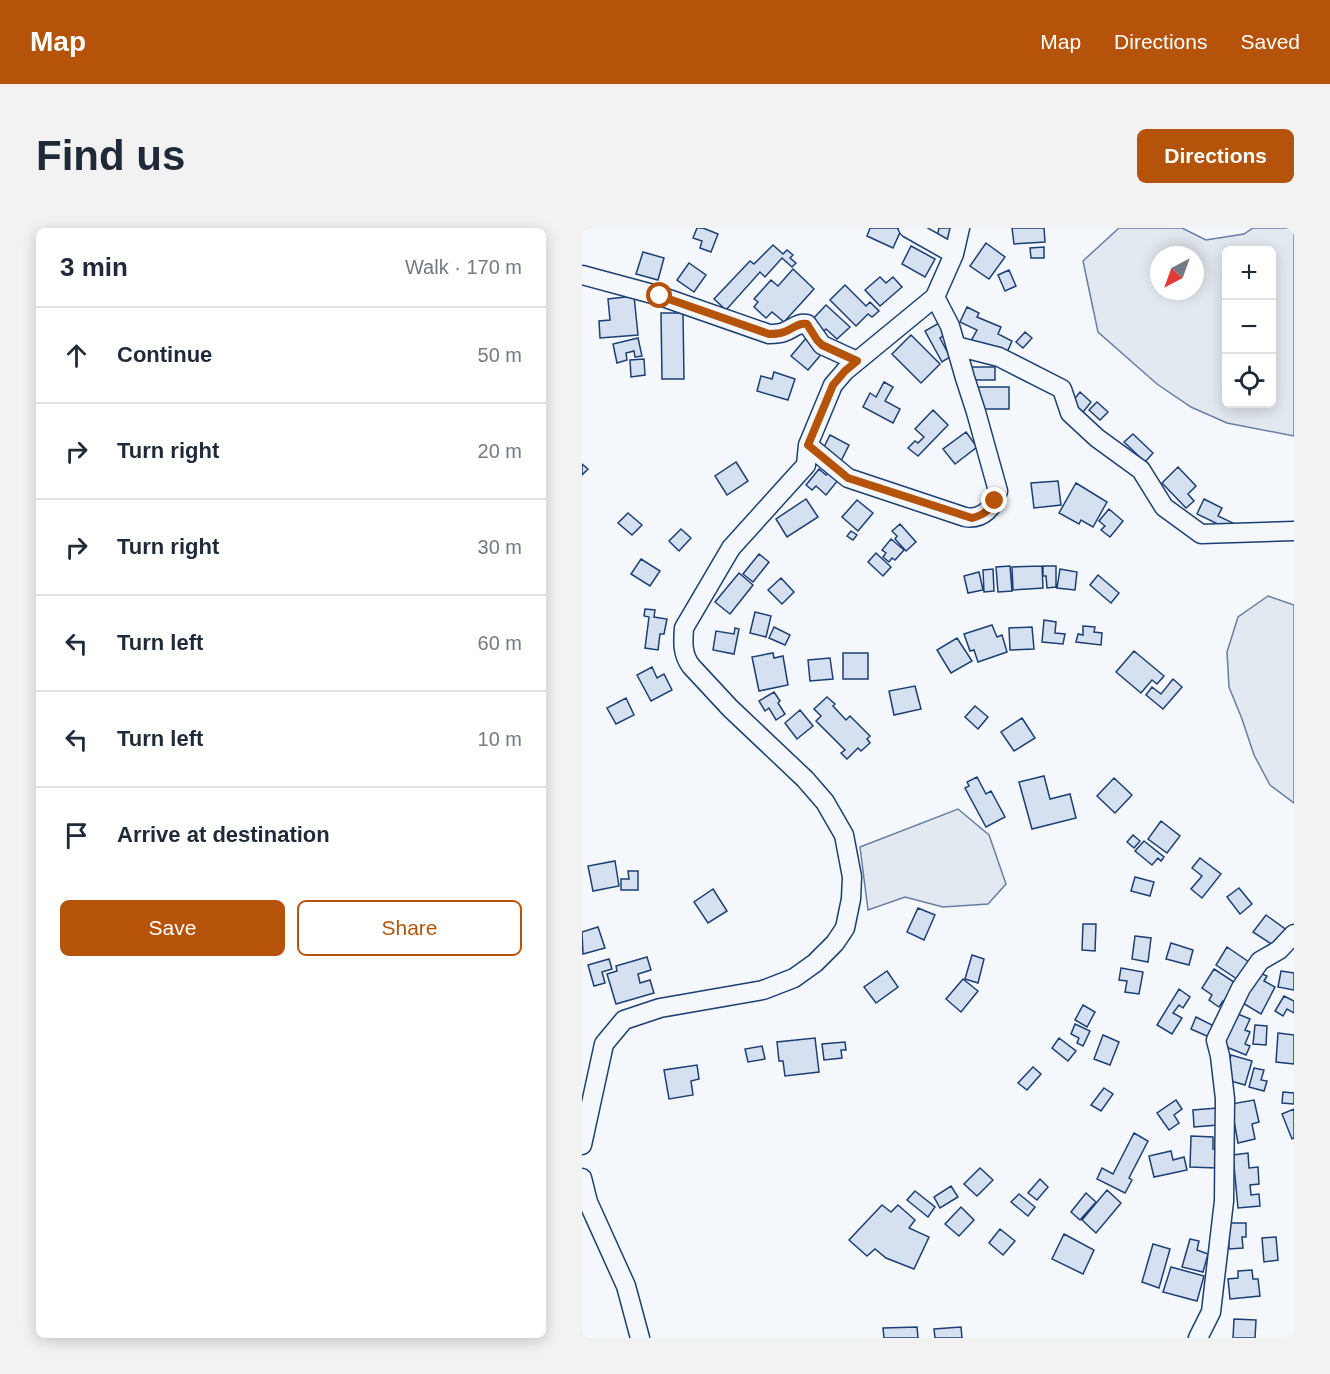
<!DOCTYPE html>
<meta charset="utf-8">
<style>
:root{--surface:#fff;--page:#f2f2f3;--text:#1f2937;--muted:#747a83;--line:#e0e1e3;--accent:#b45309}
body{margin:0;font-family:Helvetica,sans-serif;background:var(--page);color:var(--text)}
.controls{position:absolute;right:18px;top:18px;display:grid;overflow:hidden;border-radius:9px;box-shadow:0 3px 15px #0003}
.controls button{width:54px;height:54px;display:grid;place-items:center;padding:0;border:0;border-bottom:2px solid var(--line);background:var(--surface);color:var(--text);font:30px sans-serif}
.compass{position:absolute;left:568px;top:18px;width:54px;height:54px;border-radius:50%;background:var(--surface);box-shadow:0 3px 15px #0003;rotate:221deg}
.stop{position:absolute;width:18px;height:18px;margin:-14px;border:4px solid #b45309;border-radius:50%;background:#fff}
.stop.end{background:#b45309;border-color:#fff;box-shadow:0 2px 6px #0008}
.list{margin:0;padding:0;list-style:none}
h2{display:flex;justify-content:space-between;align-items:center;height:78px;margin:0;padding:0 24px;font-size:26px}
h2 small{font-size:20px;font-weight:400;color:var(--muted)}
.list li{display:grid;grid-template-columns:39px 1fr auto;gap:18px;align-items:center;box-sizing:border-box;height:96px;padding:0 24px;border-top:2px solid var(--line)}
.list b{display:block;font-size:22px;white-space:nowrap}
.list em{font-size:20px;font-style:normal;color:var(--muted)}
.actions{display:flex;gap:12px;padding:18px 24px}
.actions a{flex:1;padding:14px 0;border:2px solid var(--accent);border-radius:9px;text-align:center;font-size:21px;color:var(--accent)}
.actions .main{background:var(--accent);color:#fff}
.icon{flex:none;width:33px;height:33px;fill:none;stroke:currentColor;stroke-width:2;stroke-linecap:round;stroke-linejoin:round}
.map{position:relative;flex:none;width:712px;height:1110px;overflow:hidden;border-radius:9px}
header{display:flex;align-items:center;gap:36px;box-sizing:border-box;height:84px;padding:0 30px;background:var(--accent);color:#fff}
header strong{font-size:28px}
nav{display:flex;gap:33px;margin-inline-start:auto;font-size:21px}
.intro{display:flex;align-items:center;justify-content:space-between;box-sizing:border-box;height:144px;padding:0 36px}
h1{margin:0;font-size:42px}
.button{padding:15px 27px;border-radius:9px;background:var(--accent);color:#fff;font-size:21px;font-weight:700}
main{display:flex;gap:36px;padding:0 36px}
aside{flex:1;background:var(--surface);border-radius:9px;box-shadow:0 3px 15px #0003}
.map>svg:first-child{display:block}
.green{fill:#e3e9f0;stroke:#687fa3;stroke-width:1.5;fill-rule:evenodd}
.building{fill:#d5e0f0;stroke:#1d3f73;stroke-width:1.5}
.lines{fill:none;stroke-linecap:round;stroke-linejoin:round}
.street-casing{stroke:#1d3f73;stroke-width:21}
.street{stroke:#f4f7fb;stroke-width:18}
.route{stroke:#b45309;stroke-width:8}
</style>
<header>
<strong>Map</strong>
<nav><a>Map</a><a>Directions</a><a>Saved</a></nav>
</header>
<div class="intro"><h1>Find us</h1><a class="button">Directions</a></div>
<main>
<aside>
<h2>3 min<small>Walk · 170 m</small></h2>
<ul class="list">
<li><svg class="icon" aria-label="ahead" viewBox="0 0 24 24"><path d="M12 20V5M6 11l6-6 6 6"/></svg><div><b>Continue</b></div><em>50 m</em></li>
<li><svg class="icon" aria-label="right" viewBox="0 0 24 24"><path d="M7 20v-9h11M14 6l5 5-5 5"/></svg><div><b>Turn right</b></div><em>20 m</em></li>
<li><svg class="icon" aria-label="right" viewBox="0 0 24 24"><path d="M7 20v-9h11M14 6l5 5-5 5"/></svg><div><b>Turn right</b></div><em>30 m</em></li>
<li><svg class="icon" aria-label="left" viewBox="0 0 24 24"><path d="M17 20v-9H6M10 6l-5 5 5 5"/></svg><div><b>Turn left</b></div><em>60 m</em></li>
<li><svg class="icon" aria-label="left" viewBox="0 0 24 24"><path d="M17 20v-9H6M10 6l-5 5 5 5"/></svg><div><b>Turn left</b></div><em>10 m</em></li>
<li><svg class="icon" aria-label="arrive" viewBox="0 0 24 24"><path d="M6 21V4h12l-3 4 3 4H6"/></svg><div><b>Arrive at destination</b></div></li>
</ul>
<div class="actions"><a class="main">Save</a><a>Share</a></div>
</aside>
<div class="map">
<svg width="712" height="1110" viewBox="0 0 712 1110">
<rect width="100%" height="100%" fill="#f4f7fb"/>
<path class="green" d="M537 0H600L624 12 662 6 671 0H712V208L645 195 609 179 575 156 516 104 501 33ZM644 22H690V176H644ZM577 27H613V63H577Z
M686 368 712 377V575L688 557 672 527 660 491 647 459 645 424 656 389Z
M376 581 407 607 424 656 406 676 361 679 323 669 286 682 278 619Z"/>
<path class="building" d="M115 0H121L136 6 129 24 118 20 120 13 111 10Z
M288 0H315L319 2 311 20 285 8Z
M357 0H372L369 12 355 9Z
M430 0H462L463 14 432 16Z
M404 15 423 29 407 51 388 38Z
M191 17 201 26 205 22 211 27 208 30 214 35 210 39 200 30 183 49 178 44 144 82 132 71 168 33 172 36Z
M329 18 353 31 343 49 320 36Z
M462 19V30H449L448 20Z
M61 24 82 30 76 52 54 46Z
M107 35 124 47 112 64 95 52Z
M211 41 232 61 202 94 190 84 184 90 172 79 176 74 172 71 189 52 196 58Z
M427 42 434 58 423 63 416 47Z
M298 49 304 55 311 49 320 59 298 78 283 62Z
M263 57 284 78 288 74 297 83 290 89 286 86 274 98 248 72Z
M52 68 56 107 18 110 17 93 28 92 26 71Z
M244 77 268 99 255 111 244 101 242 103 230 92Z
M385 79 397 85 395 89 419 99 416 106 430 113 423 129 389 113 395 102 378 94Z
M79 85H101L102 151H80Z
M357 95 363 107 358 110 368 129 360 134 343 103Z
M443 104 450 110 441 120 434 114Z
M329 107 358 136 339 155 310 126Z
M225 109 242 123 226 142 209 128Z
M56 110 60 128 53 129 52 123 44 125 45 132 35 135 31 116Z
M62 131 63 147 49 149 48 132Z
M387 139H413V152H387Z
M192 144 213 151 206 172 175 163 179 148 190 151Z
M302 154 311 159 303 173 318 181 311 195 281 179 288 165 294 169Z
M393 159H427V181H394Z
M498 164 509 174 498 188 487 178Z
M515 174 526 184 518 192 507 182Z
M351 182 366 197 336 228 326 220 333 213 336 215 342 209 333 201Z
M384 204 395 219 373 236 361 221Z
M551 206 571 225 563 234 542 214Z
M248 207 267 217 259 233 240 223Z
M154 234 166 253 145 267 133 248Z
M0 236 6 241 0 247Z
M596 239 614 258 606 266 612 273 604 280 580 255Z
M237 241 244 247 247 244 257 251 244 267 234 258 230 262 224 257Z
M476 253 479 277 452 280 449 255Z
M494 255 525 274 511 299 499 292 497 296 477 285Z
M224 271 236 289 205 309 194 291Z
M622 271 640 280 636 288 651 295 648 302 615 286Z
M275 272 291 285 276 303 260 289Z
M527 281 541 293 528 309 519 302 523 298 517 293Z
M46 285 60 297 50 307 36 295Z
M318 296 334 314 324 323 313 311 315 308 310 303Z
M99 301 109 310 97 323 87 313Z
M269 303 275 307 271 312 265 308Z
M309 311 322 322 313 332 310 330 307 334 301 329 304 325 300 322Z
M294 325 309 339 301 348 286 334Z
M177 326 187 334 171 354 161 346Z
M59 331 78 343 68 358 49 346Z
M428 338 430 363 416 364 414 339Z
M460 338 461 360 431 362 430 339Z
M461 338H474V359L465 360 464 348H461Z
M411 341 412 363 402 364 401 342Z
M478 341 495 344 493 362 475 360Z
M397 344 401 362 386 365 382 348Z
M157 345 171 357 148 386 133 374Z
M516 347 537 365 529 375 508 357Z
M199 350 212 364 200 376 186 362Z
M63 381 73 382 72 389 85 391 82 406H78L76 422 63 420 67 389 62 388Z
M173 384 189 388 184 409 168 405Z
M462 392 474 394 473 405 483 406 481 416 460 414Z
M410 397 415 409 420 407 425 424 396 434 392 422 388 423 382 406Z
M501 398 513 399 512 404 520 405 519 417 494 414 496 406 501 407Z
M192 399 208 407 203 417 187 410Z
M450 399 452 421 428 422 427 400Z
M153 400 157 401 152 426 131 422 134 403 152 406Z
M375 410 390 433 369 445 355 422Z
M552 423 582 448 575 456 570 452 559 465 534 444Z
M191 425 192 430 201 428 206 457 177 463 170 429Z
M261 425H286V451H261Z
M248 430 251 451 228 453 226 432Z
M70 439 75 450 82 446 90 462 69 473 55 447Z
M591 451 600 459 581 481 564 467 570 459 579 466Z
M333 458 339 481 312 487 307 463Z
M192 464 198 473 196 475 203 486 194 492 187 480 183 483 177 473Z
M245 469 253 476 251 478 264 492 268 488 288 508 285 511 288 515 279 523 276 520 265 531 259 525 263 522 234 493 239 488 232 481Z
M44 470 52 487 34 496 25 480Z
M393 478 406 489 396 501 383 489Z
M218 482 231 498 215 511 203 495Z
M440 490 453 510 432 523 419 504Z
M462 548 468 571 488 566 494 590 450 601 437 554Z
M395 549 404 566 409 563 423 589 404 599 383 560 387 558 385 554Z
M532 550 550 567 533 585 515 568Z
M579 593 598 608 585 625 566 611Z
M551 607 558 613 552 620 545 614Z
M562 613 582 629 579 633 576 630 570 637 553 623Z
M618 630 639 646 620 670 609 661 620 648 610 640Z
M33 633 37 658 11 663 6 638Z
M46 643H56V662H39V651H47Z
M553 649 572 654 568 668 549 663Z
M657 660 670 676 658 686 645 669Z
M131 661 145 683 126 695 112 674Z
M336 680 353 687 342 712 325 704Z
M684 687 706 703 694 719 671 704Z
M501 696H514L513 723 500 722Z
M16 699 23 720 1 726 0 704Z
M553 708 569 710 566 734 550 731Z
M589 715 611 722 607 737 584 731Z
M645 719 667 734 658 753 634 737Z
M390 727 402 731 396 755 383 751Z
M65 729 69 742 56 746 58 755 68 752 72 765 34 776 25 746 35 743 34 738Z
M27 731 30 741 20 744 23 755 12 758 6 737Z
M539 740 561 744 557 766 543 764 545 753 537 752Z
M632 741 655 756 643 775 641 773 637 779 627 772 630 767 620 760Z
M305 743 316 759 294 775 282 759Z
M699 743 712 745V762L696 759Z
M676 744 685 748 682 753 693 759 679 786 659 774Z
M381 751 396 763 379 784 364 771Z
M597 761 608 769 601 780 597 777 591 785 600 790 590 806 575 797Z
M702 768 712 773V785L705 781 701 788 693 783Z
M501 777 513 784 505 799 493 792Z
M651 784 668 791 663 802 668 804 663 816 668 818 664 827 637 816Z
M614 789 632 798 627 809 609 801Z
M493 796 508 803 501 818 495 815 497 810 489 806Z
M673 797 685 798 684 817 671 816Z
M696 805 712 807V836L694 834Z
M521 807 537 814 528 837 512 831Z
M233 810 237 844 203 848 201 833H197L195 814Z
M477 810 494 823 486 833 470 820Z
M263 814 264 822H259L260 830 242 832 240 816Z
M180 818 183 831 166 834 163 821Z
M649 827 670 833 663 857 642 851Z
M115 837 117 851 109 853 111 867 87 871 82 842Z
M451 839 459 846 445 862 436 855Z
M672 840 682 842 679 852 685 853 682 863 667 859Z
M522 860 531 866 519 883 509 877Z
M701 864 712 865V876L700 875Z
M594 872 600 881 592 887 597 895 587 902 575 885Z
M672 872 677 894 670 896 673 911 656 915 649 876Z
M635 880 636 897 612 899 611 882Z
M712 881V910L710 911 700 886Z
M552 905 566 913 547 950 550 952 543 965 515 951 520 940 531 946Z
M609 908 631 909V921H635V940L608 939Z
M589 923 591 932 602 929 605 942 572 949 567 928Z
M666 925 667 940 676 939 677 956 668 957 669 967 677 966 678 978 656 980 651 927Z
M398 940 411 952 395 968 382 956Z
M458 951 466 959 455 972 446 965Z
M369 958 376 969 358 980 352 969Z
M525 962 539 975 514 1005 500 992Z
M333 963 353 979 346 989 325 972Z
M504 965 514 974 498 992 489 984Z
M437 966 453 979 446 988 429 974Z
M300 977 309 984 316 977 333 992 327 1000 347 1009 332 1041 304 1030 293 1021 285 1028 267 1012Z
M379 979 392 992 377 1008 363 996Z
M646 995H664V1009H660L661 1020 647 1021Z
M418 1001 433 1013 421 1027 407 1015Z
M482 1006 512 1022 501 1046 470 1031Z
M694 1009 696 1032 682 1034 680 1010Z
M608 1011 617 1013 615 1022 626 1026 621 1044 600 1039Z
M571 1016 588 1021 577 1060 560 1054Z
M589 1039 622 1048 615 1073 581 1064Z
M670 1042 671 1051H676L678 1068 648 1071 646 1051 656 1050V1043Z
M652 1091 674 1092 673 1110H651Z
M335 1099 336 1110H302L301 1100Z
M379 1099 380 1110H353L352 1101Z"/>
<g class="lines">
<defs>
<path id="street" d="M326 0 372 26
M0 47 78 68 187 106C192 106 197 106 202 104 211 101 216 94 225 96L240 117 275 133
M374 118 417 129 480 161 488 185 515 210 559 242 582 279 619 306 712 303
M226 217 266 250 383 289C401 292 412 279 416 263L394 184 383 150 368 98 353 69
M0 917 22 816 42 792 78 780 181 762 212 750 233 735 253 715 263 700 269 671 270 649 262 607 243 574 223 551 148 480 109 438C100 426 101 414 102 400L149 320 224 237 226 217 251 157 263 143 353 69 372 26 378 0
M0 950 6 974 44 1058 58 1110
M616 1110 629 1084 642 973 643 871 638 828 634 812 659 760 678 733 697 722 712 706"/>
</defs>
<use href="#street" class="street-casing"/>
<use href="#street" class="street"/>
</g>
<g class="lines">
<path class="route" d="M78 68 187 106C192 106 197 106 202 104 211 101 216 94 225 96L235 112 240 117 275 133 263 143 251 157 226 217 266 250 390 290C401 287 407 283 413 273"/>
</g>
</svg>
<div class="controls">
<button>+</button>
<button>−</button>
<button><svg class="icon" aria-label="locate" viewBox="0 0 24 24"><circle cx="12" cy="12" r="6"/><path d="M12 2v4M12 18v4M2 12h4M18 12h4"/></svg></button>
</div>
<svg class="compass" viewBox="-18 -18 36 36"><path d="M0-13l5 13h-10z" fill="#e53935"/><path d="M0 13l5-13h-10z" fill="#747a83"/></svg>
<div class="stop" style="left:78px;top:68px"></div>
<div class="stop end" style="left:413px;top:273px"></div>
</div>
</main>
